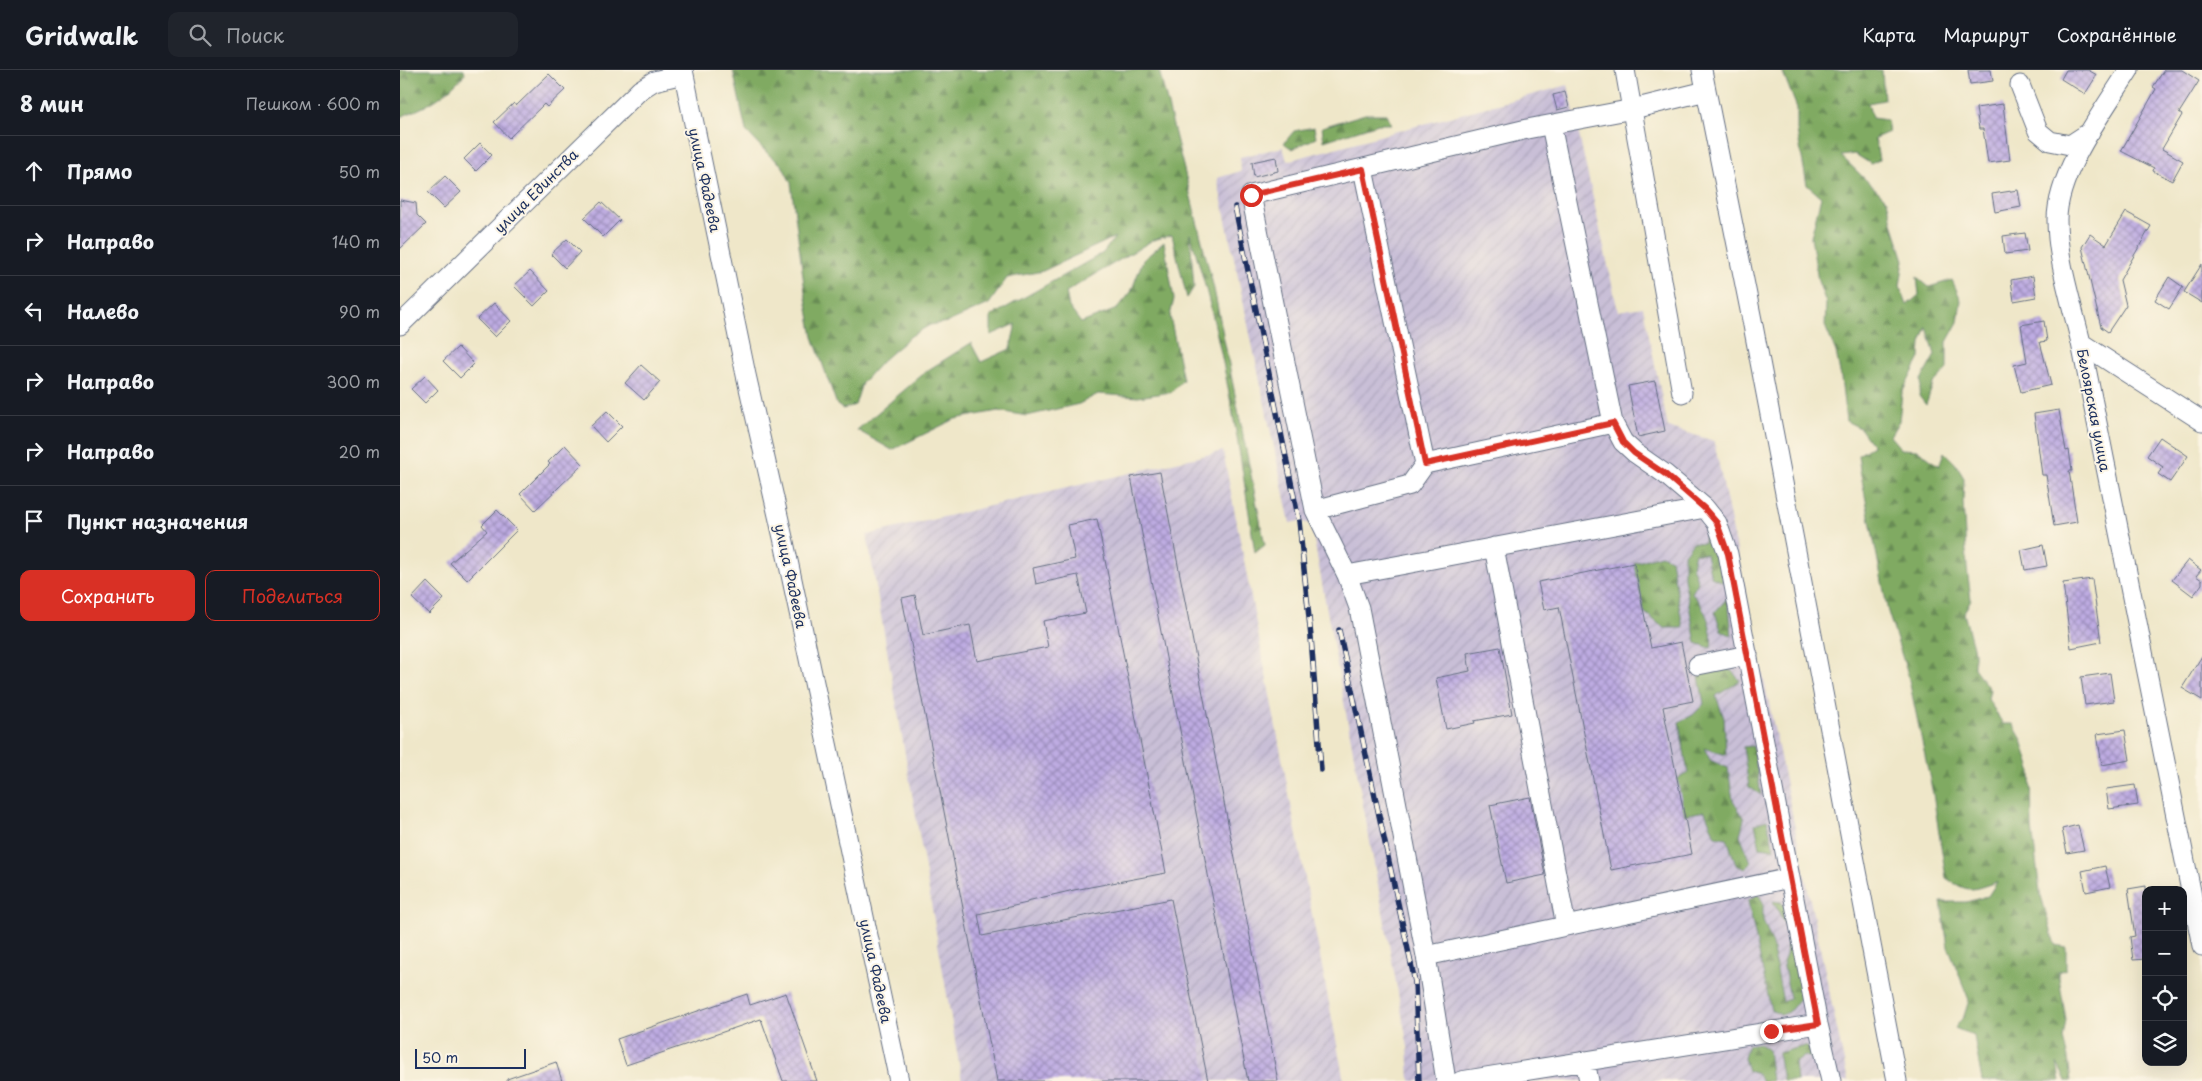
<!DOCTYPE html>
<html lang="ru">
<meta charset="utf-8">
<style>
:root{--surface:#171b24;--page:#20242c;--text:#f1f3f6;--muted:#9ea1a6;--line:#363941;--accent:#d93025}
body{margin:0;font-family:"Playpen Sans",sans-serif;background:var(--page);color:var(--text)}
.controls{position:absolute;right:15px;bottom:15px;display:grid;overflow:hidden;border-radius:10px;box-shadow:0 5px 20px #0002}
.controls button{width:45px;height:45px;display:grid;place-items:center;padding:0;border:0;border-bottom:1px solid var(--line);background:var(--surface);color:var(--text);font:25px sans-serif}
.scale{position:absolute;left:15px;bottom:12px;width:111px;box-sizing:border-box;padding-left:5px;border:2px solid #1b2f5e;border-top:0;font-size:14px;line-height:18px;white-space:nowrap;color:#1b2f5e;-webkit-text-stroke:4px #fcf5e5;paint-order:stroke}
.stop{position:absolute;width:15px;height:15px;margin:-11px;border:4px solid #d93025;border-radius:50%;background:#fff}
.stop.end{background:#d93025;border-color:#fff;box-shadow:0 1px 5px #0008}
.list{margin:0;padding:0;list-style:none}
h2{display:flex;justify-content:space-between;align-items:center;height:65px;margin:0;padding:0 20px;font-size:21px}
h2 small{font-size:16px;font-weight:400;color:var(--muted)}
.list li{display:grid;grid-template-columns:32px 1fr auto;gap:15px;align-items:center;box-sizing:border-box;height:70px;padding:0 20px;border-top:1px solid var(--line)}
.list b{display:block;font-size:19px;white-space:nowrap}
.list em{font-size:16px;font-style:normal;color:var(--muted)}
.actions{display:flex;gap:10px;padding:15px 20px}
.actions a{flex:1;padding:11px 0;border:1px solid var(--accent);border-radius:10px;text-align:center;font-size:18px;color:var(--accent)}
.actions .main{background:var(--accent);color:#fff}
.icon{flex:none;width:28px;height:28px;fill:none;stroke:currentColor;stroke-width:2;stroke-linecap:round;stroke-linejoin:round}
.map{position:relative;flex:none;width:1802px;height:1011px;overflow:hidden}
header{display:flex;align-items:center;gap:30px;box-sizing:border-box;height:70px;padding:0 25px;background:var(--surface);border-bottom:1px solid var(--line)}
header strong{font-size:24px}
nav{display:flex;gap:28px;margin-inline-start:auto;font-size:18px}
.search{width:350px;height:45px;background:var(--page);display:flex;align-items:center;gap:12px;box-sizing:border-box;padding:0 18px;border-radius:10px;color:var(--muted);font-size:19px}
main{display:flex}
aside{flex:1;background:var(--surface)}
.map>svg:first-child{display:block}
.industrial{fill:url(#industrial-furrows)}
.forest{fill:url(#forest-firs);stroke:#4e6c60}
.building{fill:url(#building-cross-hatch)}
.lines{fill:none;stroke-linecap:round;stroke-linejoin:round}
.minor-casing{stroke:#656f83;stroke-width:21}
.minor{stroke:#fff;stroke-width:19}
.rail-casing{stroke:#1b2f5e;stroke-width:5.5}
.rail{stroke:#fcf5e5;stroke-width:4;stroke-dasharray:11;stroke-linecap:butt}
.route{stroke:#d93025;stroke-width:6}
.labels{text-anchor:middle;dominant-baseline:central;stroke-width:4;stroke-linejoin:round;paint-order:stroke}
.street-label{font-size:14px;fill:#1b2f5e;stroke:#fcf5e5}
</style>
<header>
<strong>Gridwalk</strong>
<div class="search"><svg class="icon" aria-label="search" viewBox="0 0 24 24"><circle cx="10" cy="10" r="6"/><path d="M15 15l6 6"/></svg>Поиск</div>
<nav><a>Карта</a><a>Маршрут</a><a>Сохранённые</a></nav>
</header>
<main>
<aside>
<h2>8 мин<small>Пешком · 600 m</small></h2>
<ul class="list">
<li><svg class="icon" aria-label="ahead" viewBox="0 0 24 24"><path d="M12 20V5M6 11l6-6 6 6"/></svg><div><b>Прямо</b></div><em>50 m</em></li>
<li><svg class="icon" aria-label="right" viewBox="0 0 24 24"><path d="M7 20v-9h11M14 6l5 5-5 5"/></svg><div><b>Направо</b></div><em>140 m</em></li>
<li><svg class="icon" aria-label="left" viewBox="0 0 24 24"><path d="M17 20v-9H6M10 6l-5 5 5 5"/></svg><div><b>Налево</b></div><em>90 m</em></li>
<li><svg class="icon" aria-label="right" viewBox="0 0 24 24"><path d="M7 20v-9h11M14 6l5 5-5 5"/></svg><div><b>Направо</b></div><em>300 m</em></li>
<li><svg class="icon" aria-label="right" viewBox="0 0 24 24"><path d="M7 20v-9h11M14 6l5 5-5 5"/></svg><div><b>Направо</b></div><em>20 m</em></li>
<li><svg class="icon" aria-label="arrive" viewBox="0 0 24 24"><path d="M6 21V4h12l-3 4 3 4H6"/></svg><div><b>Пункт назначения</b></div></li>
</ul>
<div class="actions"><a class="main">Сохранить</a><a>Поделиться</a></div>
</aside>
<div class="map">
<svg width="1802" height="1011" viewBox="0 0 1802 1011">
<defs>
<pattern id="industrial-furrows" width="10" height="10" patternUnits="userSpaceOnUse" patternTransform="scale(1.25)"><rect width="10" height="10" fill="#c9bfd7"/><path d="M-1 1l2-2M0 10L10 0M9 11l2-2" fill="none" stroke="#aca4bb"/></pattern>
<pattern id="forest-firs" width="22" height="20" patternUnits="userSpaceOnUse" patternTransform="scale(1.25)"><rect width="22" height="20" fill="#80aa62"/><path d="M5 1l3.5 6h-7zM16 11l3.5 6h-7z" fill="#688b54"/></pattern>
<pattern id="building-cross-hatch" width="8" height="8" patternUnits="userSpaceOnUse" patternTransform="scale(1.25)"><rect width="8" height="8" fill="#beace2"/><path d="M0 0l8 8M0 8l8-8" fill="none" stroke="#9a8cba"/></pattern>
</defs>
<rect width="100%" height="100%" fill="#fcf5e5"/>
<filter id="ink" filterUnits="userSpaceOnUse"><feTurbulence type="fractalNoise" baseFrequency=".02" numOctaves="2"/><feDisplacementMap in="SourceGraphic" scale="10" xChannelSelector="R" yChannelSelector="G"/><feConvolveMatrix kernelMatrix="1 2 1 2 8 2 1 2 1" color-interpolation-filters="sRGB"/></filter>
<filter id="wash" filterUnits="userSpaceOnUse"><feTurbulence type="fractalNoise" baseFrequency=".0096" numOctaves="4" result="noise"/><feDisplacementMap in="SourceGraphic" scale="20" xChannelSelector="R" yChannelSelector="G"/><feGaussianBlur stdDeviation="1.12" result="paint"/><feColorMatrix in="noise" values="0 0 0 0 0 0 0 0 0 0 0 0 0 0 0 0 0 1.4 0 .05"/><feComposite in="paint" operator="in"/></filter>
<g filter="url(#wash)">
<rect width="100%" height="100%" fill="#efe7c9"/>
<path class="industrial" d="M1168 15 1218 241 1243 237 1268 357 1314 371 1448 1011H1010L1008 977 911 454 899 451 890 453 817 108 841 101 840 87 883 77 887 91Z
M823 381 944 1011H562L467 465Z"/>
<path class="forest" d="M0 0H64L65 4C42 28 31 35 0 47Z
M333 0H759L814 219 865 475 855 483C839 376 823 268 790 164L794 217 787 228 772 165 753 170 666 222 669 237 681 253 717 239 731 222 743 190 764 172 774 229 770 246 783 310 771 322 738 327 698 324 679 334 627 346 598 341 555 349 492 380 457 360 528 300 571 273 581 292 610 279 616 254 591 265V246L703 183 715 167 643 201 607 208 589 234 548 252 530 255 511 266 483 290 462 313 455 335 443 339 437 335 413 267 405 222 391 113 382 95 369 85 346 61Z
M1382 0H1482L1484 30 1468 33 1472 48 1487 50 1489 62 1475 68 1479 90 1471 94 1455 84 1441 86 1487 130 1493 156 1504 190 1500 216 1507 235 1519 225 1517 207 1529 217 1552 210 1561 230 1558 252 1547 272V299L1533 314 1526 335 1519 326 1521 310 1535 285 1527 257 1521 273 1520 288 1502 323 1499 351 1490 366 1501 379 1518 380 1539 396 1544 382 1555 393 1564 408 1563 432 1567 498 1571 529 1564 543 1574 581V598L1590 620 1588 629 1603 654H1613L1622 670 1631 700 1632 758 1640 822 1655 875 1666 877V899L1658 902 1666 950 1663 969 1668 988 1671 1011H1666L1657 993 1660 1011H1582L1574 966 1555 958 1564 946 1569 930 1548 877 1541 832H1566L1588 826 1597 812C1571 820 1570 824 1546 808L1533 724 1508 605 1488 542 1460 400 1458 385 1473 376 1460 358 1446 351 1441 308 1436 282 1425 256 1426 233 1418 211 1411 167 1421 127 1407 115 1397 61V38Z
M965 44H986L991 54H978L924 71 922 57Z
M914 57 916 68 892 79 884 73 894 61Z
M1305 460 1316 477 1323 512 1311 507 1306 484 1295 483 1292 496 1298 512 1292 523C1305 538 1314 558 1311 578L1296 573 1284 508V484L1293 472 1304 473Z
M1261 485 1271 489 1283 558H1264L1244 542 1234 493Z
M1328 527 1332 566 1321 560 1315 542Z
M1312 592 1333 602 1340 611 1316 626 1324 648 1326 685 1304 678 1310 690 1328 698 1333 730 1344 749 1340 765 1351 792 1346 799 1336 795 1327 768 1315 766 1305 741 1284 745 1277 709 1288 703 1279 652 1293 645 1304 634 1299 606Z
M1353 676 1361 725 1349 717 1343 677Z
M1367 750 1374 779 1360 777 1355 754Z
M1358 824 1363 832V850L1371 870 1383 932 1390 928 1383 892 1386 885 1388 860 1373 831 1381 832 1390 843 1404 914 1402 926 1389 942 1381 945 1371 940 1348 831Z
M1358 973 1368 980 1372 1011H1362L1358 1004 1348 1001 1344 988 1348 975Z
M1405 976 1416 982 1424 1003 1417 1001 1414 988 1405 986 1395 993 1397 1011H1383L1378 983Z"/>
<g id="blocks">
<path class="building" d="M1568 0H1591L1593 11 1570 14Z
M1666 0H1688L1697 5 1685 24 1661 9Z
M1764 0H1782L1799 11 1779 43 1782 45 1762 79 1783 91 1772 111 1753 101 1754 98 1721 81 1756 19 1753 17Z
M149 4 165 20 147 37 144 34 109 68 94 52 114 33 116 36Z
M1165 22 1169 37 1157 40 1153 25Z
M1603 34 1610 90 1588 93 1583 59H1579L1576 38Z
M80 73 92 85 76 101 64 89Z
M876 87 878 101 854 107 852 92Z
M45 106 61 122 44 138 28 122Z
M1618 120 1621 137 1595 142 1592 124Z
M0 130 16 133 17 145 26 154 0 179Z
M201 132 220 150 203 167 184 148Z
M1726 142 1751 156 1720 210 1726 235 1708 262 1701 257 1682 177 1690 164 1706 175Z
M1625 163 1628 181 1605 184 1603 166Z
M167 169 180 182 165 198 151 184Z
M1802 194V233L1784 222Z
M130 201 149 221 134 236 114 216Z
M1633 206 1636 227 1614 231 1611 210Z
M1769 207 1783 217 1769 239 1755 230Z
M94 233 111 251 95 267 77 249Z
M1644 251 1647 271 1640 272 1651 315 1621 322 1614 295 1627 292 1621 255Z
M58 277 74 294 60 308 43 291Z
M241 295 260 312 244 330 225 313Z
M25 306 38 320 25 333 11 319Z
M1255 311 1265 361 1238 367 1228 316Z
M1659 340 1666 381 1669 380 1672 401H1669L1677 452 1654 456 1646 405H1642L1634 344Z
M207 341 222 356 206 372 191 356Z
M1760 367 1788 386 1770 412 1758 404 1763 397 1747 386Z
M165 375 183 394 135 440 120 424 150 394 148 392Z
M760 402 878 1011H848L731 407Z
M97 440 117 460 67 510 50 493 87 461 82 455Z
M697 449 766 803 674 820 627 831V833L578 844 582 866 771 829 808 1011H597L502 528 515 525 523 565 570 555 577 591 648 577 643 551 686 543 678 505 636 514 633 498 675 489 668 455Z
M1643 475 1647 496 1625 500 1621 480Z
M1788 490 1801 500 1796 506 1802 510V514L1793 526 1772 510Z
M1234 493 1251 578 1281 572 1293 631 1263 637 1292 784 1211 800 1159 537 1144 540 1138 512Z
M1692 509 1701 572 1671 578 1663 513Z
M27 512 44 529 29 544 12 528Z
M1100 577 1112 644 1074 651 1075 653 1046 659 1036 608 1070 601 1067 583Z
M1802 586V630L1782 618Z
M1710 603 1714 631 1685 635 1681 607Z
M1725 660 1730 690 1702 695 1697 664Z
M1735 715 1738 735 1709 739 1706 719Z
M1130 727 1145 805 1106 813 1090 735Z
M1678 755 1684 780 1667 783 1662 759Z
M1705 796 1710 817 1686 822 1682 801Z
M1746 816V889L1733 890 1730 867 1735 866 1728 819Z
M386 923 417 1011H383L361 949 226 995 217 969 347 924 350 935Z
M156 992 162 1011H107V1009Z"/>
</g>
</g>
<g filter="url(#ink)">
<use href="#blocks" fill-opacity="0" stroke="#656f83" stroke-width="1"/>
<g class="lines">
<defs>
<path id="minor" d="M283 0 346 305 384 472 499 1011
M1225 0 1282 323
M1302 0 1352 250 1497 1011
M1729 0C1704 40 1657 102 1657 150 1657 189 1672 234 1681 273L1802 876
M1620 15 1638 61 1650 71 1670 75 1690 62
M1151 55 1213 353 1223 372 1235 383 1265 404 1305 438 1317 453 1328 484 1418 954 1431 1011
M963 99 1025 394
M0 255 240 20 254 11 283 4
M1681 273 1802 351
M915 440 1010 415 1025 394 1213 353
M1094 477 1166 856
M947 505 1305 438
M1298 595 1348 585
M1026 886 1390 808
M1185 991 1189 1011
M1046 1011 1026 886 959 538 947 505 915 440 851 125 1127 59 1233 39 1306 21
M1061 1011 1418 954"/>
</defs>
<use href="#minor" class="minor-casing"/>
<use href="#minor" class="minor"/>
<defs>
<path id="rail" d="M835 137 899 451 911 567 921 700
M939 560 1015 912 1019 1011"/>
</defs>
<use href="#rail" class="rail-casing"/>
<use href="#rail" class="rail"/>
</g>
</g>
<g class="lines" filter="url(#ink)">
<path class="route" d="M851 125 963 99 1025 394 1213 353 1223 372 1234 383 1265 404 1304 438 1317 453 1328 484 1418 954 1371 961"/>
</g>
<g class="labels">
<g class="street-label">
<text transform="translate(305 110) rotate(78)">улица Фадеева</text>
<text transform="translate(136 121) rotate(-45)">улица Единства</text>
<text transform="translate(1694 340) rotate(79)">Белоярская улица</text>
<text transform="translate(391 506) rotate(78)">улица Фадеева</text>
<text transform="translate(476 901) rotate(78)">улица Фадеева</text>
</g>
</g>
</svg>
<div class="controls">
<button>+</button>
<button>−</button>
<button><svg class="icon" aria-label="locate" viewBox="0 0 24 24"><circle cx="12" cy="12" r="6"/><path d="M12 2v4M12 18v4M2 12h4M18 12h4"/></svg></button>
<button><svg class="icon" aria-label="layers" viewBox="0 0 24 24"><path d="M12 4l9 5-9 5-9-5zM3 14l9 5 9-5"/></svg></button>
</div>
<div class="scale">50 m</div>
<div class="stop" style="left:851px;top:125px"></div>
<div class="stop end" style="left:1371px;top:961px"></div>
</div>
</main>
